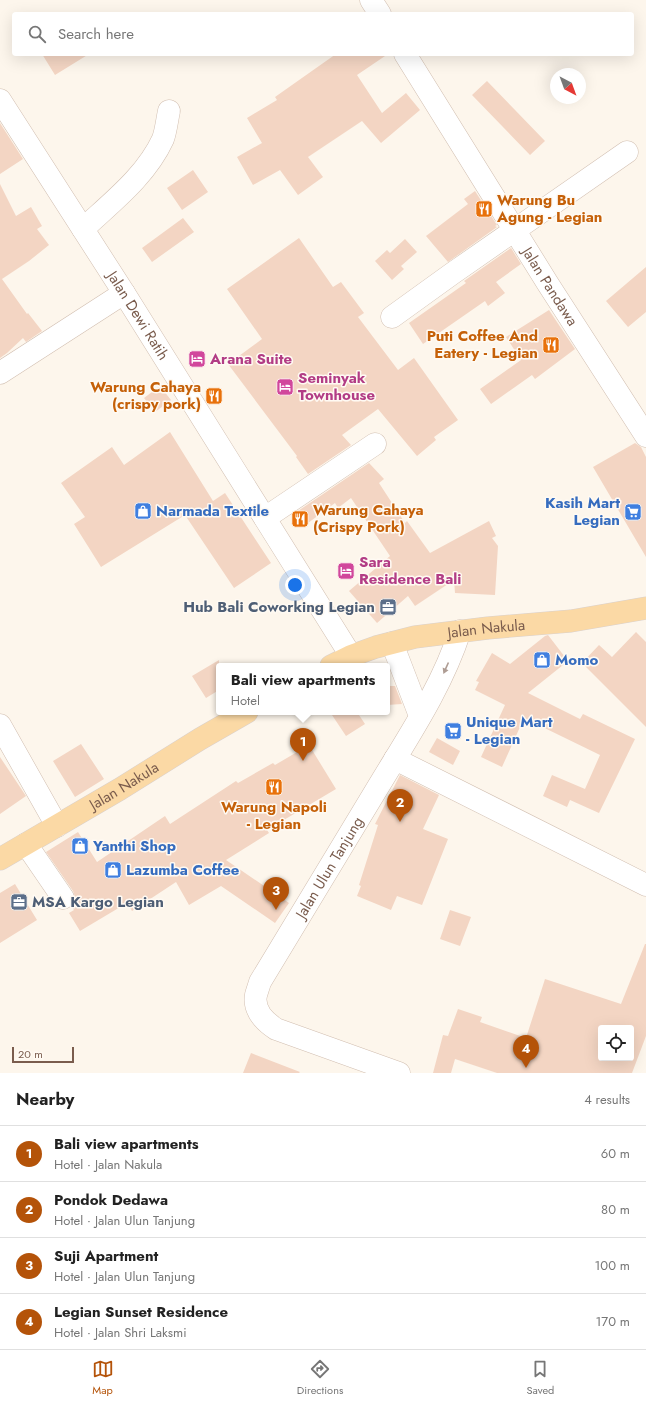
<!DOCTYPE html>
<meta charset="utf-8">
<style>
:root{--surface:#fff;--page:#f2f2f2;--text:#222;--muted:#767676;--line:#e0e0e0;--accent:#b45309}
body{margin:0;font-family:Jost,sans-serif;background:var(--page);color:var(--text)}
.controls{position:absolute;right:12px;bottom:12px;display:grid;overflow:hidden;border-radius:4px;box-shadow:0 4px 16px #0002}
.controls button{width:36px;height:36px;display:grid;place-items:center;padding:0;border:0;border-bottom:1px solid var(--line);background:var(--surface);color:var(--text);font:20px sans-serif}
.compass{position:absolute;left:550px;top:68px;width:36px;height:36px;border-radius:50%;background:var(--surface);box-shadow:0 4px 16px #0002;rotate:139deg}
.scale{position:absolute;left:12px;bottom:10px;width:62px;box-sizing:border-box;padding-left:4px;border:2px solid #7a5c4d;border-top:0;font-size:11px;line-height:14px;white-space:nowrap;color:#7a5c4d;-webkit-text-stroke:3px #fffaf3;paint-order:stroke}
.you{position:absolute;left:295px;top:585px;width:14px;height:14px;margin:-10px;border:3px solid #fff;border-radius:50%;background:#1a73e8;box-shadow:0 0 0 6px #1a73e833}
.badge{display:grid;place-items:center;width:26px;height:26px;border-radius:50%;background:var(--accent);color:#fff;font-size:13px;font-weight:700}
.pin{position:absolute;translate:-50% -33px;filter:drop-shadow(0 1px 2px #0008)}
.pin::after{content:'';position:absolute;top:21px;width:14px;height:12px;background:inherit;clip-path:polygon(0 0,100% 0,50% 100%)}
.popup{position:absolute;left:216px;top:663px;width:174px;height:52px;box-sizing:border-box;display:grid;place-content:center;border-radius:4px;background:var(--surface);filter:drop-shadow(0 1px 3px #0005);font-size:13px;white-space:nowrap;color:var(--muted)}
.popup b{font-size:15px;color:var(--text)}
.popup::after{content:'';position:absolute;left:50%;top:100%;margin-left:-8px;border:8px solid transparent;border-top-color:var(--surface)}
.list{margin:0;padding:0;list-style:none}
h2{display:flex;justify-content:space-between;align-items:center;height:52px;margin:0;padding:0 16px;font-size:17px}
h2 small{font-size:13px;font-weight:400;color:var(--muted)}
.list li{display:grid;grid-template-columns:26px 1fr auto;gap:12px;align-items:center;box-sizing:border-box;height:56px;padding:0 16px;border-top:1px solid var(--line)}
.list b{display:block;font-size:15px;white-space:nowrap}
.list p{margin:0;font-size:13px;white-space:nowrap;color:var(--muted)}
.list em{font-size:13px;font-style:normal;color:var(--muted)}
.icon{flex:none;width:22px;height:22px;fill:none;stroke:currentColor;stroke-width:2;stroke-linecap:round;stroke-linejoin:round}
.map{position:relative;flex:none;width:646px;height:1073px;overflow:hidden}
.search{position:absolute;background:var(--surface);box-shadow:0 4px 16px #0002;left:12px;right:12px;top:12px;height:44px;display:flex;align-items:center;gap:10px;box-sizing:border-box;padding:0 14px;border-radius:4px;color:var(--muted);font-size:15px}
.sheet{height:276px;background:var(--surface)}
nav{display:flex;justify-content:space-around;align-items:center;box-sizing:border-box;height:56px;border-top:1px solid var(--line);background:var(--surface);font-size:11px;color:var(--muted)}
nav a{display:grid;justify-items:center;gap:2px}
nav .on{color:var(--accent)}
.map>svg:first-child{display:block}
.building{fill:#f3d5c3;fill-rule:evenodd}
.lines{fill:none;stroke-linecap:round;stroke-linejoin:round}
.minor-casing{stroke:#d1beb0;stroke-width:23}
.major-casing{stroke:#dad1cd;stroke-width:23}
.minor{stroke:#fff;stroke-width:22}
.major{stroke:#fbd9a5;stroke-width:22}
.oneway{fill:#af9d94}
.labels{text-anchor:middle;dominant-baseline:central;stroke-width:3;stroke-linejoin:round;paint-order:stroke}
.food-label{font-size:15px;font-weight:bold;fill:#c56008;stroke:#fffaf3;text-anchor:start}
.street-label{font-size:15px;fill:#7a5c4d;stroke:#fffaf3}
.hotel-label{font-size:15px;font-weight:bold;fill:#b23c85;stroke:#fffaf3;text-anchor:start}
.shop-label{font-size:15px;font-weight:bold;fill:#366cbe;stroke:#fffaf3;text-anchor:start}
.service-label{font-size:15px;font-weight:bold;fill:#4e5e75;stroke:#fffaf3;text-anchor:end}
</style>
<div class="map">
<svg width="646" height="1073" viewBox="0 0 646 1073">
<rect width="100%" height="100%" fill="#fdf6ec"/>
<path class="building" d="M42 54H89L55 75Z
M336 54H388L357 75 382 113 406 93 420 110 381 143 362 121 308 157 323 177 298 195 280 170 253 185 237 157 262 143 247 118 277 100 275 97Z
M487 81 545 141 530 155 472 95Z
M0 123 23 159 0 174Z
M193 170 208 192 182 210 167 188Z
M0 184 16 216 31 207 42 226 37 229 49 245 29 261 2 279 27 314 28 313 42 331 26 342 23 338 7 353 0 358Z
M475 191 497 225 495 226 497 227 448 262 426 236 468 204 464 199Z
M183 218 194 232 152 262 142 248Z
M299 238 333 287 341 282 364 313 358 317 398 370 414 358 458 420 434 437 436 440 417 456 378 409 342 435 351 445 308 474 296 457 297 456 228 364 262 339 227 289Z
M405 239 417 252 401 266 404 269 392 280 375 261 387 250 390 253Z
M511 248 521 264 496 282 505 293 488 306 485 301 423 344 409 323 466 283 464 281Z
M646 267V312L628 327 606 301Z
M549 310 575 349 535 379 532 375 491 404 480 389 521 360 506 337Z
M160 386 171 400 155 412 144 398Z
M170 432 213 501 225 493 271 563 234 588 185 515 101 567 74 524 85 517 61 483 112 447 124 465Z
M635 443 641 447 646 457V557L593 467Z
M369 463 384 479 379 483 405 523 407 521 430 553 489 521 496 536 492 538 498 546 495 595 455 593 454 580 415 606 408 596 377 623 349 591 390 556 351 498 338 508 335 503 304 526 295 513Z
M636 632 646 642V727L582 663 599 645 612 657Z
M548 635 568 661 528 693 580 719 583 714 635 739 599 813 570 800 567 807 543 796 552 775 585 789 600 755 524 718 502 767 481 757 505 705 475 690 479 682 476 681 492 653 510 664 545 636Z
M219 660V690L206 698 192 676Z
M387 686H395L402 704 387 705Z
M330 712H357L365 724 346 736Z
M437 738 460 751 453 765 429 752Z
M81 744 104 779 75 797 53 761Z
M309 745 336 789 267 830 269 833 226 860 289 903 275 923 221 886 189 905 176 882 132 911 127 903 80 931 69 913 74 910 72 907 74 903 75 897 73 891 46 852 78 832 97 862 165 816 170 824 236 781 238 783 273 763 275 765Z
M0 757 26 796 0 814Z
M400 775 439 795 423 829 448 839 422 905 397 896 391 910 357 896 361 886 359 885 378 825 375 824Z
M15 884 37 920 0 943V893Z
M450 910 471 917 460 946 440 939Z
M645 944H646V1036L632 1073H497L455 1059 451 1073H433L443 1035 448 1036 458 1009 482 1017 480 1022 526 1038 545 979 621 1004ZM601 1028H631V1058H601Z
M251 1053 300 1072 299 1073H243Z"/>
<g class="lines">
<defs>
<g id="minor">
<path d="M371 0 380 14"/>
<path id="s1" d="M405 54 548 284 646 436"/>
<path id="s2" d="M0 100 124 293 351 656"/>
<path d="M83 229C112 202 146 176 163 139 166 131 167 120 169 111"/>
<path d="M392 317 453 273 627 152"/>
<path d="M0 373 124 293"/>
<path d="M265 518 375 444"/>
<path d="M392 643 420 716"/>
<path d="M0 725 57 826"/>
<path d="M395 759 646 885"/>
<path d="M26 844 63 898"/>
<path id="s3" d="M399 1073 276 1029C265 1022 253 1010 256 995 257 991 259 986 260 982 300 917 339 852 378 787 408 737 442 687 460 631"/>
</g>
<g id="major">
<path id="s4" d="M331 666 351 656 376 647 415 637 488 628 571 621 646 608"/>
<path id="s5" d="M0 859 120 789 200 739 247 712"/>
</g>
</defs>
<use href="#minor" class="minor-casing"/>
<use href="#major" class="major-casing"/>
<use href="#minor" class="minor"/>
<use href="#major" class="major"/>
</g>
<defs><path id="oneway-solid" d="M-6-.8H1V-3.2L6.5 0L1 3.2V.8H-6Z"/></defs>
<use class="oneway" href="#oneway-solid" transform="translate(446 668) rotate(114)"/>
<defs>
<symbol id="restaurant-square" viewBox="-11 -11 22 22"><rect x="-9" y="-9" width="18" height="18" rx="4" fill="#e8710a" stroke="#fffaf3"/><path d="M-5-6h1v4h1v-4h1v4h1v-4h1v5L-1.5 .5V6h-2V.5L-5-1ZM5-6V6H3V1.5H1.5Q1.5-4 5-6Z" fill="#fff"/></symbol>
<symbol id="hotel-square" viewBox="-11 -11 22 22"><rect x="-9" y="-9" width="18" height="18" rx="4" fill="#d1479c" stroke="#fffaf3"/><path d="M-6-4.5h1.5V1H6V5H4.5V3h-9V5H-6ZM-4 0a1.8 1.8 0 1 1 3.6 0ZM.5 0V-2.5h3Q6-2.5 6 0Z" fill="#fff"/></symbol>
<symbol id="shop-square" viewBox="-11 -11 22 22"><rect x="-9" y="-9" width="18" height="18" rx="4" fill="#3f7fe0" stroke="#fffaf3"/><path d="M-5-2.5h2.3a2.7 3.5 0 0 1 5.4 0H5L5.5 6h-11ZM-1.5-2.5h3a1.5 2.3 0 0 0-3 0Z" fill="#fff"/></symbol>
<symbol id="supermarket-square" viewBox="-11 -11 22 22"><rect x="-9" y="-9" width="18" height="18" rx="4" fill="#3f7fe0" stroke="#fffaf3"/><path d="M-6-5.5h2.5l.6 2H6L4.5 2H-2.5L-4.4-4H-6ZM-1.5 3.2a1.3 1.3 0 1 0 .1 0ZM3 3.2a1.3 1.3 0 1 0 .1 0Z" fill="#fff"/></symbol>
<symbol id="office-square" viewBox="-11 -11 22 22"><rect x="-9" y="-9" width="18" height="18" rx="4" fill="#5c6f8a" stroke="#fffaf3"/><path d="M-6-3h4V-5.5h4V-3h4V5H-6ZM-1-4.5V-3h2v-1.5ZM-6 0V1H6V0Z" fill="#fff"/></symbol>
</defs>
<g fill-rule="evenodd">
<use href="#restaurant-square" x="474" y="199" width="20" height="20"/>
<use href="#restaurant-square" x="541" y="335" width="20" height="20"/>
<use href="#hotel-square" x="187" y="349" width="20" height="20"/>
<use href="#hotel-square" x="275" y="377" width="20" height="20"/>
<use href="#restaurant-square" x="204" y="386" width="20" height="20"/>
<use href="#shop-square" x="133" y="501" width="20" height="20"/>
<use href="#supermarket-square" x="623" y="502" width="20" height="20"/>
<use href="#restaurant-square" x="290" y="509" width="20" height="20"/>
<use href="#hotel-square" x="336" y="561" width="20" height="20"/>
<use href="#office-square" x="378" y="597" width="20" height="20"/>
<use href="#shop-square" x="532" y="650" width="20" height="20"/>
<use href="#supermarket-square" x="443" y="721" width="20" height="20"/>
<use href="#restaurant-square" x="264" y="777" width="20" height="20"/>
<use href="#shop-square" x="70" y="836" width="20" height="20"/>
<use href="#shop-square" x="103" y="860" width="20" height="20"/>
<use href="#office-square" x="9" y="892" width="20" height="20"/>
</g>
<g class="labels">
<g class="food-label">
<text x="497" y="200">Warung Bu<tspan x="497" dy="17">Agung - Legian</tspan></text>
<text x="538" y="336" text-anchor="end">Puti Coffee And<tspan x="538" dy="17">Eatery - Legian</tspan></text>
<text x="201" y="387" text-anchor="end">Warung Cahaya<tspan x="201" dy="17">(crispy pork)</tspan></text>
<text x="313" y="510">Warung Cahaya<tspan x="313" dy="17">(Crispy Pork)</tspan></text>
<text x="274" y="807" text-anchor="middle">Warung Napoli<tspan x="274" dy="17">- Legian</tspan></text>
</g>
<g class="street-label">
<text stroke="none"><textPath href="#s1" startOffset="274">Jalan Pandawa</textPath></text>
<text stroke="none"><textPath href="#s2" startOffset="256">Jalan Dewi Ratih</textPath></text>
<text stroke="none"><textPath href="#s4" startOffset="161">Jalan Nakula</textPath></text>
<text stroke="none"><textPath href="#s5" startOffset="144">Jalan Nakula</textPath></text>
<text stroke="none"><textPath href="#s3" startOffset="320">Jalan Ulun Tanjung</textPath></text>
</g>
<g class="hotel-label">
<text x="210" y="359">Arana Suite</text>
<text x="298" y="378">Seminyak<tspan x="298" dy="17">Townhouse</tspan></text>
<text x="359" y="562">Sara<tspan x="359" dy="17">Residence Bali</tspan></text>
</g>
<g class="shop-label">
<text x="620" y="503" text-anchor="end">Kasih Mart<tspan x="620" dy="17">Legian</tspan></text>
<text x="156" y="511">Narmada Textile</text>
<text x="555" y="660">Momo</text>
<text x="466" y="722">Unique Mart<tspan x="466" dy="17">- Legian</tspan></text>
<text x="93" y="846">Yanthi Shop</text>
<text x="126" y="870">Lazumba Coffee</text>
</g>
<g class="service-label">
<text x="375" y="607">Hub Bali Coworking Legian</text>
<text x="32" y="902" text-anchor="start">MSA Kargo Legian</text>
</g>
</g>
</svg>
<div class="controls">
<button><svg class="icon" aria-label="locate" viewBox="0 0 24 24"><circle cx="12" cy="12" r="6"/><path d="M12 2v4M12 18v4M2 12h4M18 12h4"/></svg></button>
</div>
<svg class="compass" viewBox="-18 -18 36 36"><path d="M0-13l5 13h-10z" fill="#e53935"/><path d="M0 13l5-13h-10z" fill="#767676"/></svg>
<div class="scale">20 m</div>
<div class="you"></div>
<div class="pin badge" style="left:303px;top:761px">1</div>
<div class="popup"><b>Bali view apartments</b>Hotel</div>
<div class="pin badge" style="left:400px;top:822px">2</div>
<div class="pin badge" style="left:276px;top:910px">3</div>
<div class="pin badge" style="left:526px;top:1068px">4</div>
<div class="search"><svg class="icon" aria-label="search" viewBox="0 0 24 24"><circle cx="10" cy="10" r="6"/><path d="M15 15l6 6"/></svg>Search here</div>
</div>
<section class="sheet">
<h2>Nearby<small>4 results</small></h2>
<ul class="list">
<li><span class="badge">1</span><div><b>Bali view apartments</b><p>Hotel · Jalan Nakula</p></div><em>60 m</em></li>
<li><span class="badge">2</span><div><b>Pondok Dedawa</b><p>Hotel · Jalan Ulun Tanjung</p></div><em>80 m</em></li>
<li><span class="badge">3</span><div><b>Suji Apartment</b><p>Hotel · Jalan Ulun Tanjung</p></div><em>100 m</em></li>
<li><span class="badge">4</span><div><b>Legian Sunset Residence</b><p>Hotel · Jalan Shri Laksmi</p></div><em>170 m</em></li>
</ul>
</section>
<nav>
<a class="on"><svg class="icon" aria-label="map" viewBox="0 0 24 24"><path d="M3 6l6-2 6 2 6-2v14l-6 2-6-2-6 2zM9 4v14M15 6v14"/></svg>Map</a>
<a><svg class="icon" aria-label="directions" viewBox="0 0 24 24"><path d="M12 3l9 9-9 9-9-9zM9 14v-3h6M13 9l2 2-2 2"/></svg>Directions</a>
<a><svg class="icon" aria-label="saved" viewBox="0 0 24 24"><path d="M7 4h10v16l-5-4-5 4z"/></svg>Saved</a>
</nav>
